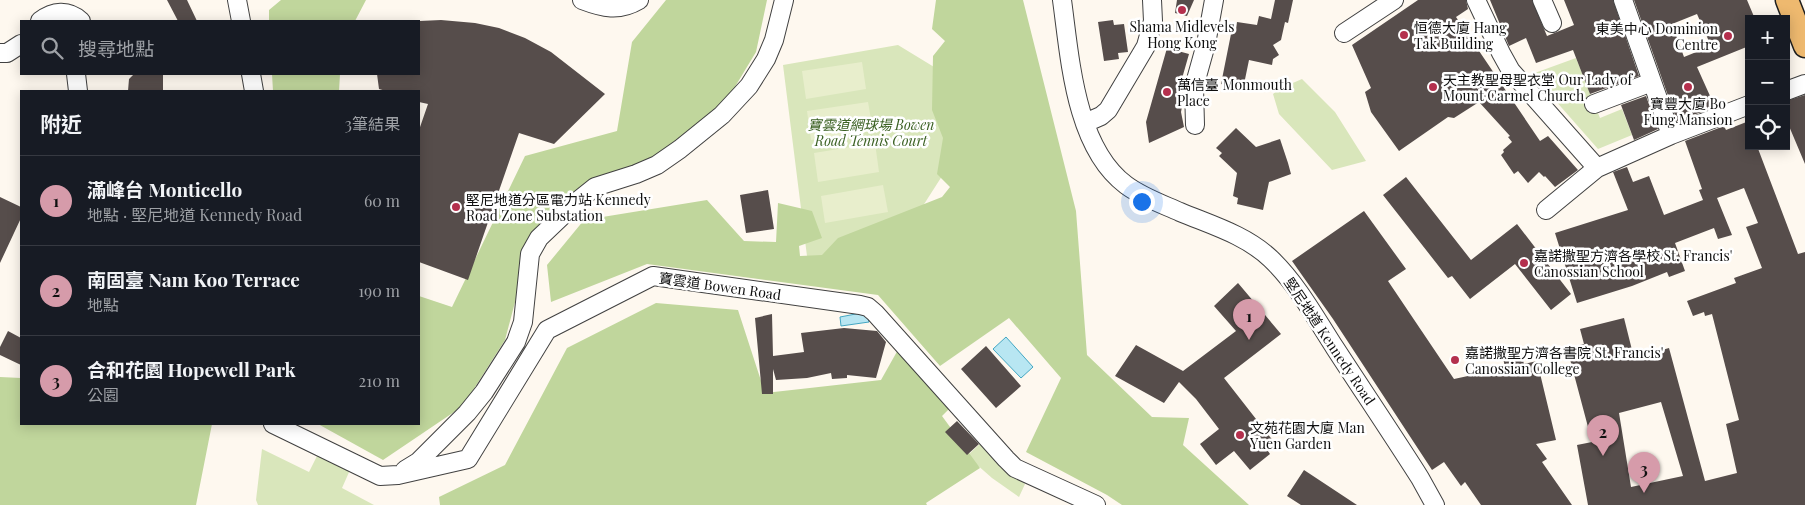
<!DOCTYPE html>
<html lang="zh-TW">
<meta charset="utf-8">
<style>
:root{--surface:#171b24;--page:#242831;--text:#f1f3f6;--muted:#9ea1a6;--line:#363941;--accent:#d69baa}
body{margin:0;font-family:"Playfair Display","Noto Sans TC",serif;background:var(--page);color:var(--text)}
.controls{position:absolute;right:15px;top:15px;display:grid;overflow:hidden;border-radius:0px;box-shadow:0 2px 12px #0003}
.controls button{width:45px;height:45px;display:grid;place-items:center;padding:0;border:0;border-bottom:1px solid var(--line);background:var(--surface);color:var(--text);font:25px sans-serif}
.you{position:absolute;left:1141px;top:201px;width:18px;height:18px;margin:-12px;border:4px solid #fff;border-radius:50%;background:#1a73e8;box-shadow:0 0 0 8px #1a73e833}
.badge{display:grid;place-items:center;width:32px;height:32px;border-radius:50%;background:var(--accent);color:#111;font-size:16px;font-weight:700}
.pin{position:absolute;translate:-50% -41px;filter:drop-shadow(0 1px 2px #0008)}
.pin::after{content:'';position:absolute;top:26px;width:18px;height:15px;background:inherit;clip-path:polygon(0 0,100% 0,50% 100%)}
.list{margin:0;padding:0;list-style:none}
h2{display:flex;justify-content:space-between;align-items:center;height:65px;margin:0;padding:0 20px;font-size:21px}
h2 small{font-size:16px;font-weight:400;color:var(--muted)}
.list li{display:grid;grid-template-columns:32px 1fr auto;gap:15px;align-items:center;box-sizing:border-box;height:90px;padding:0 20px;border-top:1px solid var(--line)}
.list b{display:block;font-size:19px;white-space:nowrap}
.list p{margin:0;font-size:16px;white-space:nowrap;color:var(--muted)}
.list em{font-size:16px;font-style:normal;color:var(--muted)}
.icon{flex:none;width:28px;height:28px;fill:none;stroke:currentColor;stroke-width:2;stroke-linecap:round;stroke-linejoin:round}
.map{position:relative;flex:none;width:1805px;height:505px;overflow:hidden}
.search{position:absolute;background:var(--surface);box-shadow:0 2px 12px #0003;left:20px;top:20px;width:400px;height:55px;display:flex;align-items:center;gap:12px;box-sizing:border-box;padding:0 18px;border-radius:0px;color:var(--muted);font-size:19px}
.panel{position:absolute;background:var(--surface);box-shadow:0 2px 12px #0003;left:20px;top:90px;width:400px;height:335px;border-radius:0px}
.map>svg:first-child{display:block}
.green{fill:#d9e6bb}
.forest{fill:#c0d69c}
.pitch{fill:#e8eecc}
.water{fill:#b8e6f2;stroke:#44a7c3}
.building{fill:#564d4b;fill-rule:evenodd}
.lines{fill:none;stroke-linecap:round;stroke-linejoin:round}
.minor-casing{stroke:#414141;stroke-width:20}
.major-casing{stroke:#1f1f1f;stroke-width:25}
.minor{stroke:#fff;stroke-width:18}
.major{stroke:#eeb96f;stroke-width:22}
.poi-dot{fill:#b4304d;stroke:#fff;stroke-width:2}
.labels{text-anchor:middle;dominant-baseline:central;stroke-width:5;stroke-linejoin:round;paint-order:stroke}
.poi-label{font-size:14px;fill:#0e0e0e;stroke:#fff;text-anchor:start}
.park-label{font-size:14px;font-style:italic;fill:#3b6123;stroke:#fff}
.street-label{font-size:14px;fill:#0e0e0e;stroke:#fff}
</style>
<div class="map">
<svg width="1805" height="505" viewBox="0 0 1805 505">
<rect width="100%" height="100%" fill="#fef8ef"/>
<path class="green" d="M898 45 939 70 956 116 944 173 919 212 808 264 783 65Z
M1576 58 1600 118 1622 109 1632 135 1598 149 1532 74Z
M1302 79 1335 112 1366 161 1332 170 1279 114 1273 94 1279 89Z
M984 440 1025 484 1019 497 992 478 967 456Z
M262 449 309 472 318 454 350 470 342 488 374 505H258L256 500Z"/>
<path class="forest" d="M281 0H366L355 21H269V10Z
M666 0H767L756 52 727 100 656 162 578 198 533 234 505 340 463 406 383 460 318 424H419V296L452 307 525 156 617 131 632 42Z
M936 0H1023L1076 211 1087 355 1152 417 1189 418 1183 445 1249 505H1122L1107 495 1026 452 1061 378 1009 318 940 366 878 295 647 264 551 302 547 265 584 220 707 200 744 241 776 242 778 203 812 211 822 238 799 246 800 256 822 255 838 238 942 197 950 187 937 174 943 138 932 110 933 56 945 41 932 29Z
M272 74H340L339 91H273Z
M656 303 738 310 765 393 881 380 899 348 951 407 942 416 980 468 926 503 927 505H440L439 497 505 465 567 348Z
M0 377 21 378V424H212L196 505H0Z"/>
<path class="pitch" d="M862 62 866 89 806 99 802 71Z
M868 102 873 131 811 140 807 111Z
M875 143 879 172 818 182 814 153Z
M883 185 888 212 825 223 821 196Z"/>
<path class="water" d="M866 312 869 322 841 326 840 317Z
M1006 337 1033 367 1021 378 993 349Z"/>
<path class="building" d="M167 0H187L197 21H178Z
M1177 0H1194L1187 16 1175 13Z
M1275 0H1293L1288 23 1285 22 1281 40 1273 45 1279 55 1273 59 1272 65 1249 60 1243 89 1221 84 1232 29 1236 30 1237 22 1257 25 1259 16 1271 19Z
M1418 0H1466L1468 9 1456 17 1540 141 1548 136 1578 170 1555 187 1545 176 1544 177 1539 172 1528 183 1518 171 1514 174 1501 155 1504 152 1503 150 1512 142 1508 137 1510 136 1479 102 1454 118 1448 117 1399 151 1371 112 1365 92 1371 88 1352 45Z
M1490 0H1532L1547 36 1574 25 1564 0H1613L1639 76 1590 94 1573 50 1536 63 1526 38 1509 46Z
M1634 0H1747L1755 19H1749V46L1697 67 1715 107 1677 121ZM1697 14 1711 46 1684 57 1672 24Z
M441 20 475 23 499 28 525 38 551 52 605 94 554 144 519 133 468 280 419 262V130L428 104 419 102V91H386L379 89 377 74H419V21Z
M1113 20 1114 25 1124 24 1128 52 1118 53 1119 59 1104 61 1098 22Z
M1167 48 1189 54 1179 89 1182 107 1181 112 1184 127 1149 143 1146 122Z
M134 74H163V91H128L129 79Z
M1805 95V164L1786 119V101Z
M1646 96 1658 129 1634 140 1621 105Z
M1749 121V146H1757L1798 254 1805 252V505H1588L1577 445 1592 442 1567 348 1584 344 1580 329 1624 318 1634 358 1669 348 1705 481 1737 473 1726 424 1739 420 1712 314 1705 316 1704 312 1693 316 1687 301 1736 283 1734 278 1762 268 1746 227 1758 223 1744 188 1717 198 1732 235 1718 239 1714 228 1675 243 1685 271 1669 277 1667 272 1632 286 1577 303 1555 233 1628 210 1613 172 1627 167 1633 182 1649 176 1664 215 1703 200 1699 190 1702 189 1685 141 1724 126 1726 130ZM1661 402 1683 476 1631 487 1619 413Z
M1236 128 1256 147 1280 139 1288 163 1291 174 1269 182 1263 210 1237 204 1238 198 1233 196 1237 173 1219 156 1222 153 1216 148Z
M1406 177 1471 260 1517 224 1571 294 1551 310 1515 264 1470 299 1452 276 1448 278 1383 195Z
M768 190 774 229 746 233 740 195Z
M0 197 21 207V218L0 263Z
M1364 211 1406 269 1388 281 1454 379 1505 368 1503 357 1521 353 1524 364 1537 361 1556 440 1536 444 1547 459 1542 462 1572 505H1481L1465 482 1461 486 1444 462 1432 470 1333 319 1292 261Z
M1238 283 1281 334 1224 378 1274 442 1266 448 1270 454 1250 470 1234 451 1216 465 1200 444 1219 429 1196 399 1179 382 1164 403 1115 376 1136 345 1183 371 1236 331 1214 306Z
M772 314 773 356 804 352 801 333 844 328 877 331 886 342 876 378 847 375V378L832 379 831 373 807 378 776 380 773 369V394H762L755 318Z
M8 331 21 338V365L0 355V347Z
M986 346 1021 386 996 408 961 369Z
M957 421 979 444 967 455 945 432Z
M1304 470 1357 505H1301L1287 496Z"/>
<g class="lines">
<defs>
<path id="minor" d="M237 0 241 21
M582 0C603 8 619 12 639 0
M1062 0C1070 58 1075 147 1126 185 1142 197 1162 204 1180 212 1211 225 1246 235 1271 259 1297 284 1315 317 1335 348 1363 391 1392 434 1420 478L1435 505
M1476 0 1501 53 1511 71 1597 168
M1542 0 1552 23
M1623 0 1671 135
M40 21C53 11 68 9 81 21
M1344 33 1394 0
M0 53H7L21 44
M76 74 78 91
M251 74 254 91
M1786 91 1805 84
M1594 104 1652 82
M1085 123 1101 116 1108 110 1146 46 1153 21 1152 0
M1195 125 1194 87 1206 44 1214 0
M1546 210 1597 168 1671 135 1749 105
M273 424 380 476 398 475 468 459 547 330 653 276 860 305 868 307 875 313 1006 459 1015 468 1096 505
M405 470 418 462 467 413 484 392 516 342 523 322 530 254 539 238 580 199 595 187 636 174 657 165 680 149 722 115 749 86 766 59 774 40 784 0"/>
<path id="major" d="M1787 0 1805 46"/>
</defs>
<use href="#minor" class="minor-casing"/>
<use href="#major" class="major-casing"/>
<use href="#minor" class="minor"/>
<use href="#major" class="major"/>
</g>
<g class="poi-dot">
<circle cx="1182" cy="10" r="5"/>
<circle cx="1404" cy="35" r="5"/>
<circle cx="1728" cy="36" r="5"/>
<circle cx="1433" cy="87" r="5"/>
<circle cx="1688" cy="87" r="5"/>
<circle cx="1167" cy="92" r="5"/>
<circle cx="456" cy="207" r="5"/>
<circle cx="1524" cy="263" r="5"/>
<circle cx="1455" cy="360" r="5"/>
<circle cx="1240" cy="435" r="5"/>
</g>
<g class="labels">
<g class="poi-label">
<text x="1182" y="26" text-anchor="middle">Shama Midlevels<tspan x="1182" dy="16">Hong Kong</tspan></text>
<text x="1414" y="27">恒德大廈 Hang<tspan x="1414" dy="16">Tak Building</tspan></text>
<text x="1718" y="28" text-anchor="end">東美中心 Dominion<tspan x="1718" dy="16">Centre</tspan></text>
<text x="1443" y="79">天主教聖母聖衣堂 Our Lady of<tspan x="1443" dy="16">Mount Carmel Church</tspan></text>
<text x="1177" y="84">萬信臺 Monmouth<tspan x="1177" dy="16">Place</tspan></text>
<text x="1688" y="103" text-anchor="middle">寶豐大廈 Bo<tspan x="1688" dy="16">Fung Mansion</tspan></text>
<text x="466" y="199">堅尼地道分區電力站 Kennedy<tspan x="466" dy="16">Road Zone Substation</tspan></text>
<text x="1534" y="255">嘉諾撒聖方濟各學校 St. Francis'<tspan x="1534" dy="16">Canossian School</tspan></text>
<text x="1465" y="352">嘉諾撒聖方濟各書院 St. Francis'<tspan x="1465" dy="16">Canossian College</tspan></text>
<text x="1250" y="427">文苑花園大廈 Man<tspan x="1250" dy="16">Yuen Garden</tspan></text>
</g>
<g class="park-label">
<text x="871" y="124">寶雲道網球場 Bowen<tspan x="871" dy="16">Road Tennis Court</tspan></text>
</g>
<g class="street-label">
<text transform="translate(720 286) rotate(8)">寶雲道 Bowen Road</text>
<text transform="translate(1330 341) rotate(56)">堅尼地道 Kennedy Road</text>
</g>
</g>
</svg>
<div class="controls">
<button>+</button>
<button>−</button>
<button><svg class="icon" aria-label="locate" viewBox="0 0 24 24"><circle cx="12" cy="12" r="6"/><path d="M12 2v4M12 18v4M2 12h4M18 12h4"/></svg></button>
</div>
<div class="you"></div>
<div class="pin badge" style="left:1249px;top:340px">1</div>
<div class="pin badge" style="left:1603px;top:456px">2</div>
<div class="pin badge" style="left:1644px;top:493px">3</div>
<div class="search"><svg class="icon" aria-label="search" viewBox="0 0 24 24"><circle cx="10" cy="10" r="6"/><path d="M15 15l6 6"/></svg>搜尋地點</div>
<section class="panel">
<h2>附近<small>3筆結果</small></h2>
<ul class="list">
<li><span class="badge">1</span><div><b>滿峰台 Monticello</b><p>地點 · 堅尼地道 Kennedy Road</p></div><em>60 m</em></li>
<li><span class="badge">2</span><div><b>南固臺 Nam Koo Terrace</b><p>地點</p></div><em>190 m</em></li>
<li><span class="badge">3</span><div><b>合和花園 Hopewell Park</b><p>公園</p></div><em>210 m</em></li>
</ul>
</section>
</div>
